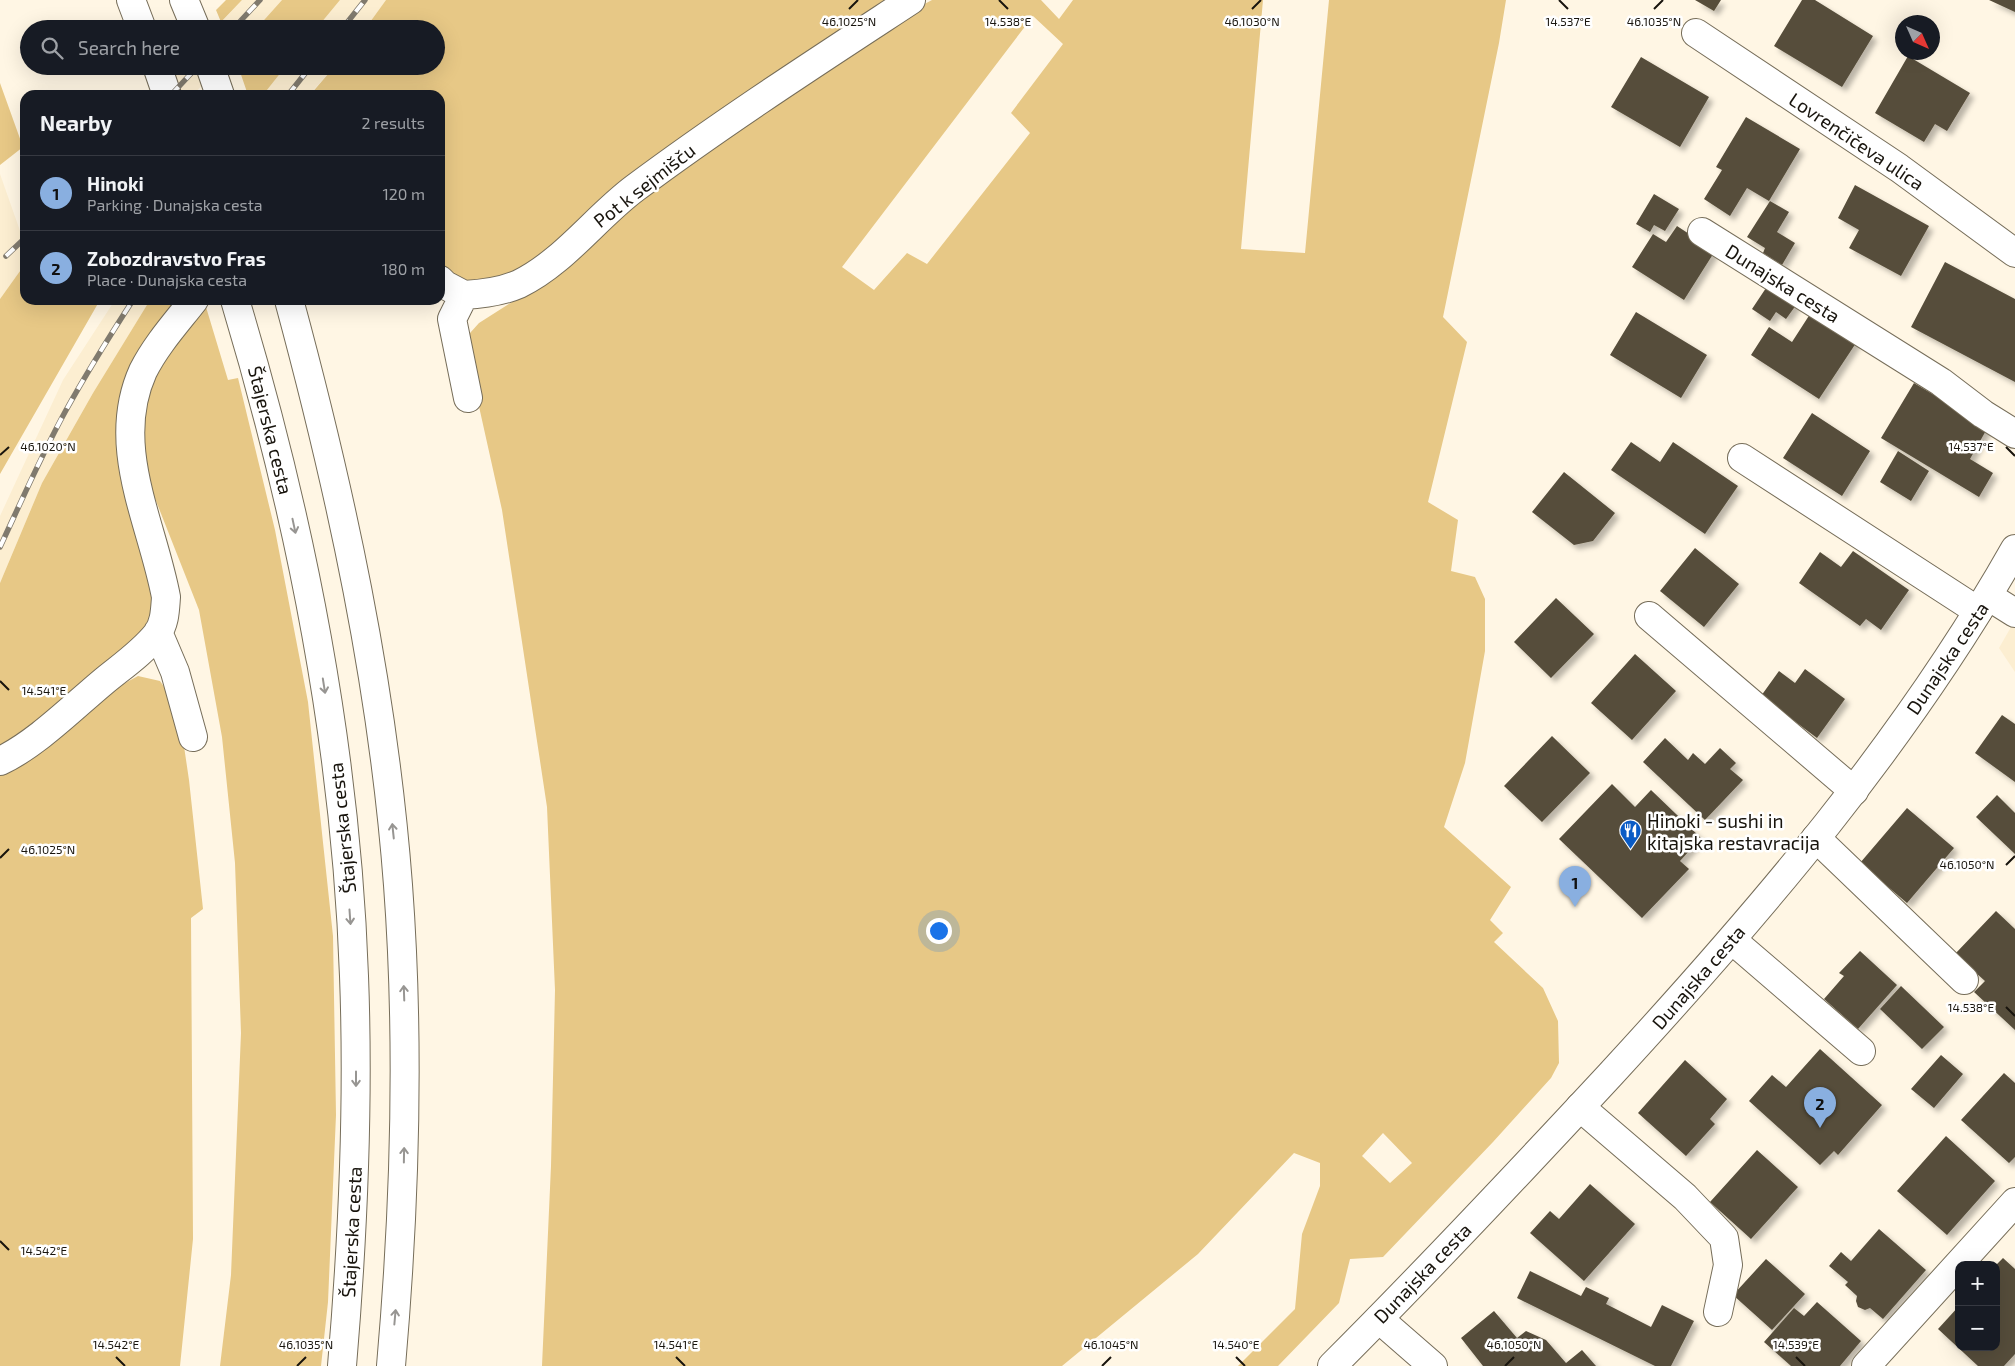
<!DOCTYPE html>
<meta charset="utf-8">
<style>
:root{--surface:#171b24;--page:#20242c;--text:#f1f3f6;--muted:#9ea1a6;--line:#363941;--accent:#89afe0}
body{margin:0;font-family:"Exo 2",sans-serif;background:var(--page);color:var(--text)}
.controls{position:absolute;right:15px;bottom:15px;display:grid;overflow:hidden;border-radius:10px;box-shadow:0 5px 20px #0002}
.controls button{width:45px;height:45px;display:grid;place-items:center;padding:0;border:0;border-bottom:1px solid var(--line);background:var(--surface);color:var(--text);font:25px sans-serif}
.compass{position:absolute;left:1895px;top:15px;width:45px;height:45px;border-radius:50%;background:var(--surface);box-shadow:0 5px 20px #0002;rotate:135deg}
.you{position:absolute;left:938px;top:930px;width:18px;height:18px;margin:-12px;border:4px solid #fff;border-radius:50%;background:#1a73e8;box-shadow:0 0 0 8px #1a73e833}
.badge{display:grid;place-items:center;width:32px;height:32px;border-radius:50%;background:var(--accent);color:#111;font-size:16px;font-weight:700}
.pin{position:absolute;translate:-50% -41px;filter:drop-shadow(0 1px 2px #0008)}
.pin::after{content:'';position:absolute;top:26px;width:18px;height:15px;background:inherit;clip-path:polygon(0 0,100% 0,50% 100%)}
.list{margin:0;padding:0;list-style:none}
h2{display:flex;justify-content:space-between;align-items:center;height:65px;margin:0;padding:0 20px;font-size:21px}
h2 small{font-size:16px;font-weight:400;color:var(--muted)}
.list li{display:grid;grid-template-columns:32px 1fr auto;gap:15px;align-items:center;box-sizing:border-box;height:75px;padding:0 20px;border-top:1px solid var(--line)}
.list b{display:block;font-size:19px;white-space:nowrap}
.list p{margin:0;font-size:16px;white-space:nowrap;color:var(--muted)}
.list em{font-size:16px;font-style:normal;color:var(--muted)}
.icon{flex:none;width:28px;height:28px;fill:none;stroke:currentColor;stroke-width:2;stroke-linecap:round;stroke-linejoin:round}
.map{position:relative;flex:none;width:2015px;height:1366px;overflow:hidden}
.search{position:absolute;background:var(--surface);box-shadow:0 5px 20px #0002;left:20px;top:20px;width:425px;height:55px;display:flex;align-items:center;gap:12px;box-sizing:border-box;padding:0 18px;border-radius:28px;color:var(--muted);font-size:19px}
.panel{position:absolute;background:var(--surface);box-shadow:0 5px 20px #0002;left:20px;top:90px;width:425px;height:215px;border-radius:15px}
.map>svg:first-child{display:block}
.built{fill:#fceed1}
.green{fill:#e7c886;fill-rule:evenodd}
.building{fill:#574e3b;filter:url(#shadow)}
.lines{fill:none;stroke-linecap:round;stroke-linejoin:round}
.minor-casing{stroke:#766d59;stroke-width:30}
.major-casing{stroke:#766d59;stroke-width:30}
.minor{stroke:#fff;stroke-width:28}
.major{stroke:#fff;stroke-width:28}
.rail-casing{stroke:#807a6e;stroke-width:5.5}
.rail{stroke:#fff;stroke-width:4;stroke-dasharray:11;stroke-linecap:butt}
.oneway{stroke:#979592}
.ticks{fill:none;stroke:#18140d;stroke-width:2}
.labels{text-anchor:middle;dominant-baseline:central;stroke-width:5;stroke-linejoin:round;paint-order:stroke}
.street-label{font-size:19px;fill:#18140d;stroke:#fff}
.poi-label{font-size:19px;fill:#18140d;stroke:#fff;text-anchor:start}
.ticks-label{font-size:12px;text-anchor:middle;fill:#18140d;stroke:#fff;stroke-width:5;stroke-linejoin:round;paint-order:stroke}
</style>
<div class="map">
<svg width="2015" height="1366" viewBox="0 0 2015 1366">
<defs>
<filter id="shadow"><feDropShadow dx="4.5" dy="4.5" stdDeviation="2.5" flood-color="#0004"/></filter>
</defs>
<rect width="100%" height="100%" fill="#fff6e4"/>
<path class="built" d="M242 0H282L256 29H215Z
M340 0H386L365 29H316Z
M179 66H220L193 95H151Z
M286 66H335L309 95H263Z
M0 174 25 245V264L0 299Z
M115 300H150L93 393 42 483 0 583V516L63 380Z
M2015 620V672L1999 648Z"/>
<path class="green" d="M226 0H242L221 22 216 10Z
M282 0H340L316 29H256Z
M386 0H890L543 253 509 277 470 283 450 274 440 261V95H310L335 66H436V29H365Z
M932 0H1041L1059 19 1073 0H1263L1241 249 1305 253 1329 0H1506L1499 43 1443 317 1467 342 1428 502 1458 520 1451 571 1475 577 1485 599V651L1465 763 1444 827 1511 887 1490 920 1503 933 1494 942 1543 988 1558 1021 1559 1063 1551 1078 1493 1142 1383 1257 1350 1259 1339 1303 1278 1366H1238L1295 1309 1302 1234 1320 1186V1163L1294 1153 1198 1254 1062 1366H542L551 1166 555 990 547 807 502 510 466 348 470 333 479 323 539 285 631 205 917 8ZM1033 16 1063 44 1011 113 1030 133 927 264 907 253 874 290 842 267ZM1383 1133 1412 1163 1390 1183 1362 1156Z
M238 66H286L263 95H248Z
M0 83 23 147 0 165Z
M25 264V300H100L0 474V299Z
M150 300H181L125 384 119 402 117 423 120 461 154 600 149 619 143 629 126 647 40 719 0 747V583L42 483 93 393Z
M206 307 228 380 238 378 275 530 308 702 333 936 336 1115 328 1302 321 1366H220L231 1275 241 1033 235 863 222 737 199 610 145 473 142 404 162 361Z
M138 676 160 681 171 697 181 726 189 780 203 909 191 918 193 1239 180 1366H0V776L29 759 114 689Z"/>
<path class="building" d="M1695 0H1721L1714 11Z
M1802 0H1815L1873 36 1842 87 1774 46Z
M1989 0H2015V12Z
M1908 56 1970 93 1947 131 1935 124 1924 142 1875 113Z
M1641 57 1709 97 1680 147 1611 107Z
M1746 117 1800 149 1769 201 1747 188 1730 216 1704 199 1722 170 1716 167Z
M1855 185 1929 226 1901 276 1849 248 1859 230 1838 218Z
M1654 194 1679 209 1665 231 1654 225 1650 232 1636 224Z
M1770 201 1789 212 1777 232 1795 243 1782 265 1763 253 1765 248 1747 237Z
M1677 226 1715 251 1684 300 1632 267 1653 234 1666 242Z
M1945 262 2015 299V382L1911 327Z
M1770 282 1799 301 1786 319 1776 312 1770 321 1752 309Z
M1812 311 1858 340 1819 399 1751 355 1769 327 1792 342Z
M1636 312 1707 355 1681 398 1610 355Z
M1914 383 1988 427 1970 459 1993 473 1979 497 1881 438Z
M1812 413 1870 451 1842 496 1783 458Z
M1631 442 1660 462 1673 442 1738 486 1705 534 1611 470Z
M1898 451 1929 471 1911 501 1880 482Z
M1564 472 1615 513 1593 541 1574 545 1532 512Z
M1695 548 1739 584 1704 627 1660 591Z
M1853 551 1909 590 1881 630 1866 619 1860 626 1799 583 1820 552 1841 567Z
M1556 598 1594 634 1551 678 1514 642Z
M1635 654 1676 691 1632 740 1591 703Z
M1805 669 1845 699 1817 738 1761 696 1779 671 1795 683Z
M2002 715 2015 724V782L1975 753Z
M1552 736 1590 773 1542 822 1504 786Z
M1665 738 1688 760 1693 753 1705 764 1720 748 1736 763 1730 769 1743 780 1705 820 1643 762Z
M1612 784 1635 807 1651 790 1701 838 1680 861 1689 869 1642 918 1559 839Z
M1997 795 2015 813V854L1976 817Z
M1907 808 1954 848 1907 903 1860 863Z
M1996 911 2015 929V1030L1974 992 1985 981 1955 954Z
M1860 951 1897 985 1858 1029 1824 999 1844 976 1839 973Z
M1901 986 1944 1027 1922 1049 1880 1009Z
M1820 1049 1882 1105 1838 1155 1834 1151 1820 1165 1749 1101 1772 1075 1786 1087Z
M1941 1055 1963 1074 1934 1108 1911 1089Z
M1685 1060 1727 1099 1710 1119 1715 1124 1686 1156 1638 1113Z
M2004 1073 2015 1083V1157L2009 1163 1961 1120Z
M1946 1136 1995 1181 1947 1235 1897 1191Z
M1757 1150 1798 1187 1751 1239 1710 1202Z
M1590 1184 1635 1224 1584 1281 1530 1233 1550 1211 1559 1219Z
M1879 1229 1926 1270 1883 1319 1870 1308 1865 1310 1858 1307 1856 1301 1857 1296 1845 1285 1848 1282 1829 1266 1841 1252 1851 1261Z
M2003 1258 2015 1269V1354L2004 1366H1978L1938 1329 1959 1306V1347H1996V1265Z
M1766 1259 1805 1294 1772 1330 1733 1295Z
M1530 1271 1581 1296 1586 1287 1609 1298 1606 1304 1651 1327 1662 1305 1694 1321 1671 1366H1655L1517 1298Z
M1817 1302 1861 1341 1840 1366H1791L1764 1342 1794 1308 1804 1316Z
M1494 1311 1517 1338 1526 1331 1546 1340 1566 1363 1582 1350 1596 1366H1483L1461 1338Z"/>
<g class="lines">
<defs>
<path id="minor" d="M1696 33 1899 168 2015 253
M1702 232 1941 382 1983 414 2015 434
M440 280 445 285 464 295
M464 295C483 294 501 292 519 284 564 262 596 217 635 188 725 121 818 61 911 0
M464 295 452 319 468 398
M1742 458 1978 611
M1988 596 2015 613
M1649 616 1854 791
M158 632 175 672 193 737
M0 761C35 745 73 707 103 682 121 667 142 653 157 634 165 623 165 610 166 597 152 522 109 446 143 371 156 345 176 323 194 300
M1816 838 1964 980
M1732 940 1861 1051
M1580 1107 1685 1197 1724 1238 1728 1265 1718 1312
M1379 1319 1433 1366
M1866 1366 2015 1202"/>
<path id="major" d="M131 0 142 29
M184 0 196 29
M157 66 167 95
M210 66 220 95
M235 300C301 519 346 747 354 976 359 1107 353 1236 342 1366
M289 300C341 492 383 686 398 885 410 1045 405 1206 391 1366
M1332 1366C1427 1271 1519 1173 1610 1075 1760 912 1906 742 2015 549"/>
</defs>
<use href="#minor" class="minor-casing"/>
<use href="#major" class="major-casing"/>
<use href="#minor" class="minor"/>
<use href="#major" class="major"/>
<defs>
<path id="rail" d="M233 29 260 0
M342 29 365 0
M171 95 198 66
M288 95 311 66
M6 256 25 238
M0 547C21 502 41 456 65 412 86 374 109 337 133 300"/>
</defs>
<use href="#rail" class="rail-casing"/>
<use href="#rail" class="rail"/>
</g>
<defs><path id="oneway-shaft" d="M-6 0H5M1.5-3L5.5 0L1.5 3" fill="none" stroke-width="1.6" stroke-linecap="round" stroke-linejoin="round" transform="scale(1.25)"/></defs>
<g class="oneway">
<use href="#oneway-shaft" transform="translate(294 526) rotate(78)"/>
<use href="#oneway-shaft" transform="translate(324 686) rotate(81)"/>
<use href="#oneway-shaft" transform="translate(393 831) rotate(-96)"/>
<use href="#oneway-shaft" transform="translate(350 917) rotate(86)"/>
<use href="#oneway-shaft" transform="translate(404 993) rotate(-92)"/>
<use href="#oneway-shaft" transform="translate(356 1079) rotate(90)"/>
<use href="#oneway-shaft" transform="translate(404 1155) rotate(-89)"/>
<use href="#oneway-shaft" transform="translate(395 1317) rotate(-85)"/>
</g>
<path class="ticks" d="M999 0 1008 9M1559 0 1568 9M849 9 858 0M1252 9 1261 0M1654 9 1663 0M2006 447 2015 456M0 455 9 447M0 681 9 690M0 858 9 849M2006 865 2015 856M2006 1007 2015 1016M0 1241 9 1250M116 1357 125 1366M676 1357 685 1366M1236 1357 1245 1366M1796 1357 1805 1366M297 1366 306 1357M1102 1366 1111 1357M1505 1366 1514 1357"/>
<defs>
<symbol id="restaurant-pin" viewBox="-11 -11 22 30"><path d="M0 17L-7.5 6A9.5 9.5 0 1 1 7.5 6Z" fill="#0a5bc5" stroke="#fff"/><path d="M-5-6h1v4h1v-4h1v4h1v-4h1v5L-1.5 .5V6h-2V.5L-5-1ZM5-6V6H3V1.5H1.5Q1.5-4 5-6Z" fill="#fff"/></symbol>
</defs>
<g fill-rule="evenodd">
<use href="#restaurant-pin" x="1618" y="818" width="25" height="34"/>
</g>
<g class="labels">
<g class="street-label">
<text transform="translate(1857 141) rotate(34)">Lovrenčičeva ulica</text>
<text transform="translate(644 185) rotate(-38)">Pot k sejmišču</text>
<text transform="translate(1783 283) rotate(32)">Dunajska cesta</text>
<text transform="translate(271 430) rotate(76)">Štajerska cesta</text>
<text transform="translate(1947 658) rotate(-56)">Dunajska cesta</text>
<text transform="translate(342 828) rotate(-96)">Štajerska cesta</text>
<text transform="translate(1698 977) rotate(-49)">Dunajska cesta</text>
<text transform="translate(351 1232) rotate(-87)">Štajerska cesta</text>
<text transform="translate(1422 1273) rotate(-46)">Dunajska cesta</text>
</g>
<g class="poi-label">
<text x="1647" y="820">Hinoki - sushi in<tspan x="1647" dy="22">kitajska restavracija</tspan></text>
</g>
</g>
<g class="ticks-label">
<text x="849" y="26">46.1025°N</text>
<text x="1008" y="26">14.538°E</text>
<text x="1252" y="26">46.1030°N</text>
<text x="1568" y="26">14.537°E</text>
<text x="1654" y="26">46.1035°N</text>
<text x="48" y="451">46.1020°N</text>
<text x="1971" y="451">14.537°E</text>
<text x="44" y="695">14.541°E</text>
<text x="48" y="854">46.1025°N</text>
<text x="1967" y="869">46.1050°N</text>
<text x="1971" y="1012">14.538°E</text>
<text x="44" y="1255">14.542°E</text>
<text x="116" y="1349">14.542°E</text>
<text x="306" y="1349">46.1035°N</text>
<text x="676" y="1349">14.541°E</text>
<text x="1111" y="1349">46.1045°N</text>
<text x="1236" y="1349">14.540°E</text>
<text x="1514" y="1349">46.1050°N</text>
<text x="1796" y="1349">14.539°E</text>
</g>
</svg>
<div class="controls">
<button>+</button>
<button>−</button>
</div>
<svg class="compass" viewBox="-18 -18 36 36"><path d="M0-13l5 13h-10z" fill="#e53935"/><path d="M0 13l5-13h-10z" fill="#9ea1a6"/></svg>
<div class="you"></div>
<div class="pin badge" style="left:1575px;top:907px">1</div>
<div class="pin badge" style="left:1820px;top:1128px">2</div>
<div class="search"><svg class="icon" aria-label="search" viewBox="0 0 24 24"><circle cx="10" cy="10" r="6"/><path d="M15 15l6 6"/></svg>Search here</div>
<section class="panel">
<h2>Nearby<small>2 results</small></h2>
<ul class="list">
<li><span class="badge">1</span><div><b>Hinoki</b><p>Parking · Dunajska cesta</p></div><em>120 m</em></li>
<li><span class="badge">2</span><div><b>Zobozdravstvo Fras</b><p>Place · Dunajska cesta</p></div><em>180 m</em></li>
</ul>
</section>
</div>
